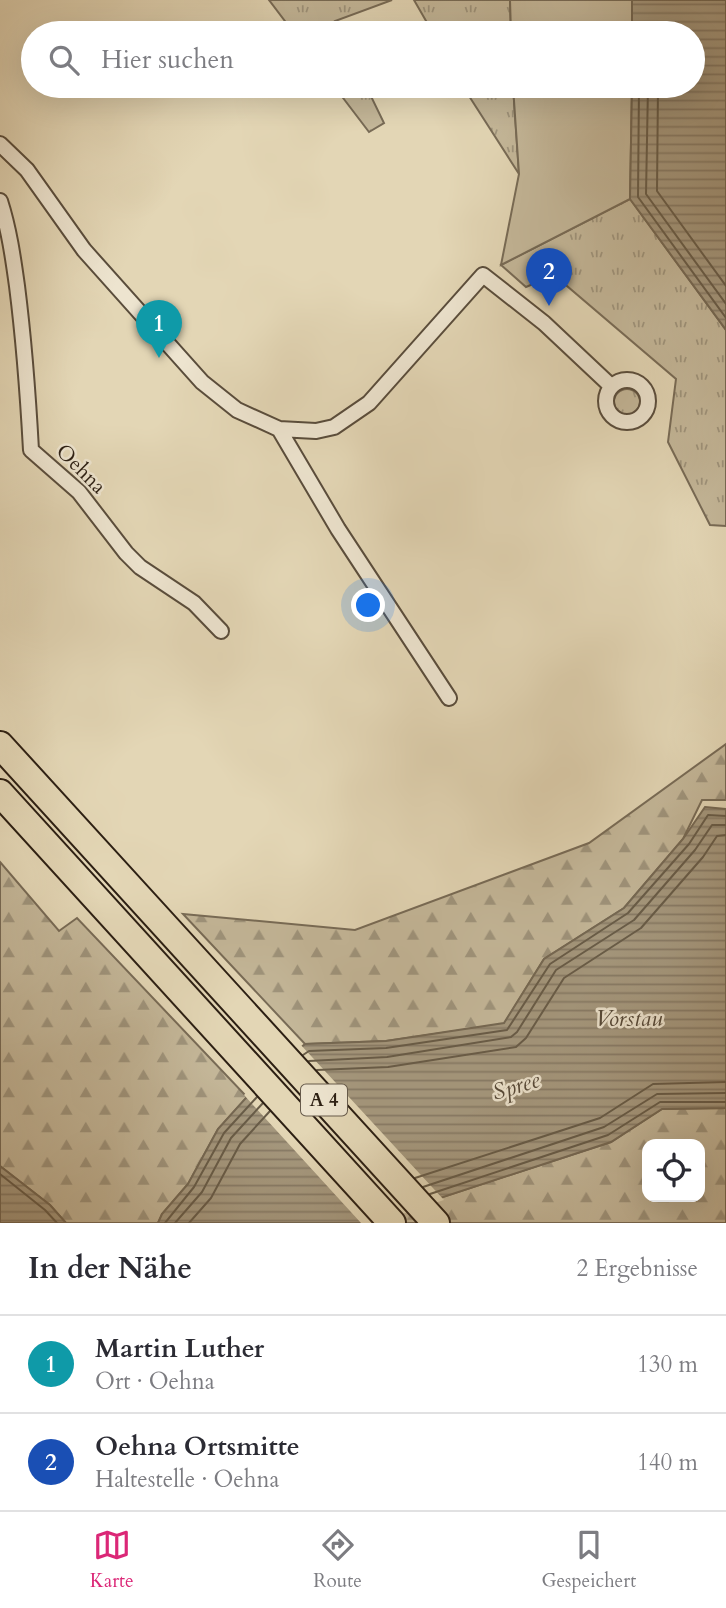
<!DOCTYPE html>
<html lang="de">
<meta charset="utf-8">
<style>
:root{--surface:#fff;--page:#f7f7f7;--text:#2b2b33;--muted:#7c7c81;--line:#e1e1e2;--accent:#db2777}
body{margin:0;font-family:Cardo,serif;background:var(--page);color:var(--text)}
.controls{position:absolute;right:21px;bottom:21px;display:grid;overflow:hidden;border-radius:14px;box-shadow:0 7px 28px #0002}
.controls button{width:63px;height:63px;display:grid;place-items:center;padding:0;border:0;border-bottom:2px solid var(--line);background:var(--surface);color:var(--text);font:35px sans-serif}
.you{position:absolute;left:369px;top:606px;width:24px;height:24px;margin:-18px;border:5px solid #fff;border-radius:50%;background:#1a73e8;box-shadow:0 0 0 10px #1a73e833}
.badge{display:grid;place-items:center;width:46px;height:46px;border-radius:50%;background:var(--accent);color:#fff;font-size:23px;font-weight:700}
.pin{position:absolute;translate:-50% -58px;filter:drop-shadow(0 2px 4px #0008)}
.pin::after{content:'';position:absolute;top:37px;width:24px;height:21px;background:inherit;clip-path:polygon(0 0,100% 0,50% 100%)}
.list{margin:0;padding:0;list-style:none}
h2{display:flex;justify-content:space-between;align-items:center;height:91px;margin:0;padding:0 28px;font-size:30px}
h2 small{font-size:23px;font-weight:400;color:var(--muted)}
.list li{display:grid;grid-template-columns:46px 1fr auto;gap:21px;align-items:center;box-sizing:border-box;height:98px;padding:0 28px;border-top:2px solid var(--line)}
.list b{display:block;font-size:26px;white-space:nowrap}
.list p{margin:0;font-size:23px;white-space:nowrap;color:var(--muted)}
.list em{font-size:23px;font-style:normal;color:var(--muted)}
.icon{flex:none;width:38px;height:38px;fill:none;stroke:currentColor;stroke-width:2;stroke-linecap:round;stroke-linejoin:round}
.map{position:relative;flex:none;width:726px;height:1223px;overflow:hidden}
.search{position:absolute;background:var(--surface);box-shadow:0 7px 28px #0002;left:21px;right:21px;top:21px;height:77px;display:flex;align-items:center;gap:18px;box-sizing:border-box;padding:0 24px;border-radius:38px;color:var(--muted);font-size:26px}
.sheet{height:287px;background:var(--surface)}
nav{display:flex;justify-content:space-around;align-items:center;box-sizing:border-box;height:98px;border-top:2px solid var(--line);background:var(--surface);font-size:19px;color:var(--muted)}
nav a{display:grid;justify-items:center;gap:4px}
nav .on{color:var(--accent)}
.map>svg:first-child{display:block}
.grass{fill:url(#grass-tufts);stroke:#786b56;stroke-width:2}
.forest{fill:url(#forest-firs);stroke:#786b56;stroke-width:2;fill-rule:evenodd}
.garden{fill:#c4b799;stroke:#786b56;stroke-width:2}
.water{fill:url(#water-rules);stroke:#756853;stroke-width:2}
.pier{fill:#e3d6b5}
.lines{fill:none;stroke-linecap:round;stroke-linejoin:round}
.shore{stroke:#685c48;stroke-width:2}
.minor-casing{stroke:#5a4d3c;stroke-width:18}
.motorway-casing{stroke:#2c1f13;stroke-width:30}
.minor{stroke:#ede4cf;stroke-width:14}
.motorway{stroke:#e3d6b5;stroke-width:26}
.labels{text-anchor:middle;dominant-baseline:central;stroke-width:5;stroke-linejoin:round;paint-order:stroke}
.shield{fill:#ede4cf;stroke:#665a4b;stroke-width:2}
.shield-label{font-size:19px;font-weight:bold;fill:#2c1f13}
.street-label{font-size:21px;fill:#2c1f13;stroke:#ede4cf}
.water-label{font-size:23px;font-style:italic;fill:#564938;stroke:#ede4cf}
</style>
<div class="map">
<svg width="726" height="1223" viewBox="0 0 726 1223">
<defs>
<pattern id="grass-tufts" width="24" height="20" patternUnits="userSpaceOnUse" patternTransform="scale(1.75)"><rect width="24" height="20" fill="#c4b799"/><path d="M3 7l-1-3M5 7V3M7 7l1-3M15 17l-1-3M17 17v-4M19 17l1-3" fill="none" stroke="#9f947c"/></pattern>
<pattern id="forest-firs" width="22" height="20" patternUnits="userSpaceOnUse" patternTransform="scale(1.75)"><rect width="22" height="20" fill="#c4b799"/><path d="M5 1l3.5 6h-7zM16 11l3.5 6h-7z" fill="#9f947c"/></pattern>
<pattern id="water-rules" width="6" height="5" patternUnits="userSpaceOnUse" patternTransform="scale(1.75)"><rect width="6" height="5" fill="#a5987e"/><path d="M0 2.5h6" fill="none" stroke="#877b66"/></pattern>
</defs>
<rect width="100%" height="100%" fill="#e3d6b5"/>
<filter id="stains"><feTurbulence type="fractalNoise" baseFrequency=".00286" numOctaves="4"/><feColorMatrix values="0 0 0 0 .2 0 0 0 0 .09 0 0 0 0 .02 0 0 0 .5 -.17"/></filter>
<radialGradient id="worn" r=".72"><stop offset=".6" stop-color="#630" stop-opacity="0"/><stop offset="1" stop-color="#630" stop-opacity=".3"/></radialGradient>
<path class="grass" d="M269 0H392L335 21 341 33H294Z
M414 0H510L511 33H433Z
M334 86H366L384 123 369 132Z
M463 86H513L519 174 469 96Z
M630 199 726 330V526L710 525 668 442 676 379 554 275 526 287 501 265Z
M614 402a13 13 0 1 1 26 0a13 13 0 1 1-26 0Z"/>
<path class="forest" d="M726 744V800H702L683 839 624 908 544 959 504 1024 386 1041 305 1044 183 914 355 930 589 843Z
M0 862 59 931 77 918 247 1097 218 1129 188 1184 162 1214 158 1223H66L50 1205 0 1166Z
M726 1108V1223H382L388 1215 611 1142 662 1109ZM647 1144H700V1197H647Z"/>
<path class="garden" d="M510 0H632V33H511Z
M513 86H632L630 199 501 265 519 174Z"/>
<path class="water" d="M632 0H726V330L630 199 632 86H693V33H632Z
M705 807 726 809V1108L662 1109 611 1142 388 1215 382 1223H158L162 1214 188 1184 218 1129 264 1078 305 1044 386 1041 504 1023 544 959 624 908 683 839Z
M0 1166 50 1205 66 1223H0Z"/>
<path class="pier" d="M300 1044 444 1200 390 1218 386 1223H361L244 1095 262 1076Z"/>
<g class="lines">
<path class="shore" d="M639 86 638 197 726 318
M648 86 646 194 726 304
M658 86 657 191 726 286
M303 1055 309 1051 386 1048 507 1030 550 964 628 913 689 844 708 815 726 816
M309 1061 387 1057 511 1037 517 1032 556 970 634 920 695 850 712 825H726
M317 1070 388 1067 516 1047 526 1038 564 978 641 928 703 857 717 836 726 835
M0 1174 45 1210 57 1223
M415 1178 600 1118 653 1084 726 1082
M423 1187 604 1127 657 1094 726 1093
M430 1194 608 1135 660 1102H726
M165 1223 194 1187 224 1133 257 1097
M175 1223 202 1192 231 1138 263 1103
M189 1223 211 1198 240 1144 270 1111"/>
<defs>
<path id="minor" d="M0 144 27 170 84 250 202 382 237 410 279 429 316 431 334 427 369 403 483 275 544 323 611 386
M0 201C9 229 13 257 17 286 24 341 28 395 31 450L79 492 126 553 140 567 194 603 221 631
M606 401a21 21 0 1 1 42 0a21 21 0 1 1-42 0Z
M279 429 338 529 449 698"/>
<path id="motorway" d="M0 745 436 1223
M0 793 392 1223"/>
</defs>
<use href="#minor" class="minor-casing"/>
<use href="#motorway" class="motorway-casing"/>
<use href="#minor" class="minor"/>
<use href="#motorway" class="motorway"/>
</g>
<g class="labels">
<rect class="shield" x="301" y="1084.5" width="46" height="31" rx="5"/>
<g class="shield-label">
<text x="324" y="1100">A 4</text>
</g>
<g class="street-label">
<text transform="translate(81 469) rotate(45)">Oehna</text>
</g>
<g class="water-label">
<text x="629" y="1018">Vorstau</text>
<text transform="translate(516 1086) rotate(-17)">Spree</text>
</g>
</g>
<rect width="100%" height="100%" filter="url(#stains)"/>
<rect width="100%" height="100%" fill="url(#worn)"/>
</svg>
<div class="controls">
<button><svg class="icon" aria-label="locate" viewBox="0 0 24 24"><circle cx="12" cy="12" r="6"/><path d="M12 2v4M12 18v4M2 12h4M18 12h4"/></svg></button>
</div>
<div class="you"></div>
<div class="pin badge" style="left:159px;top:358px;background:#0f9aa8">1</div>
<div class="pin badge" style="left:549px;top:306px;background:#1a4fb4">2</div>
<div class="search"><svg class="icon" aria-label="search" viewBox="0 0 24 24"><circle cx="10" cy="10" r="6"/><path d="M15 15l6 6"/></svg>Hier suchen</div>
</div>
<section class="sheet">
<h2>In der Nähe<small>2 Ergebnisse</small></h2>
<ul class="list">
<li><span class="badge" style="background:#0f9aa8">1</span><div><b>Martin Luther</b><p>Ort · Oehna</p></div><em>130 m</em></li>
<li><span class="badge" style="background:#1a4fb4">2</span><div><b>Oehna Ortsmitte</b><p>Haltestelle · Oehna</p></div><em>140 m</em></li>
</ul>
</section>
<nav>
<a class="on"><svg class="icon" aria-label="map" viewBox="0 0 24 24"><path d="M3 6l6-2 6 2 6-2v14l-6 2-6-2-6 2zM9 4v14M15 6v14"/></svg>Karte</a>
<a><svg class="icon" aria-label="directions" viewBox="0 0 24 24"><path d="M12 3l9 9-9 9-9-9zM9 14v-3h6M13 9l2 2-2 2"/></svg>Route</a>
<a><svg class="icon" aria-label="saved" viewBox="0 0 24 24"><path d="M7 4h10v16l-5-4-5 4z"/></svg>Gespeichert</a>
</nav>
